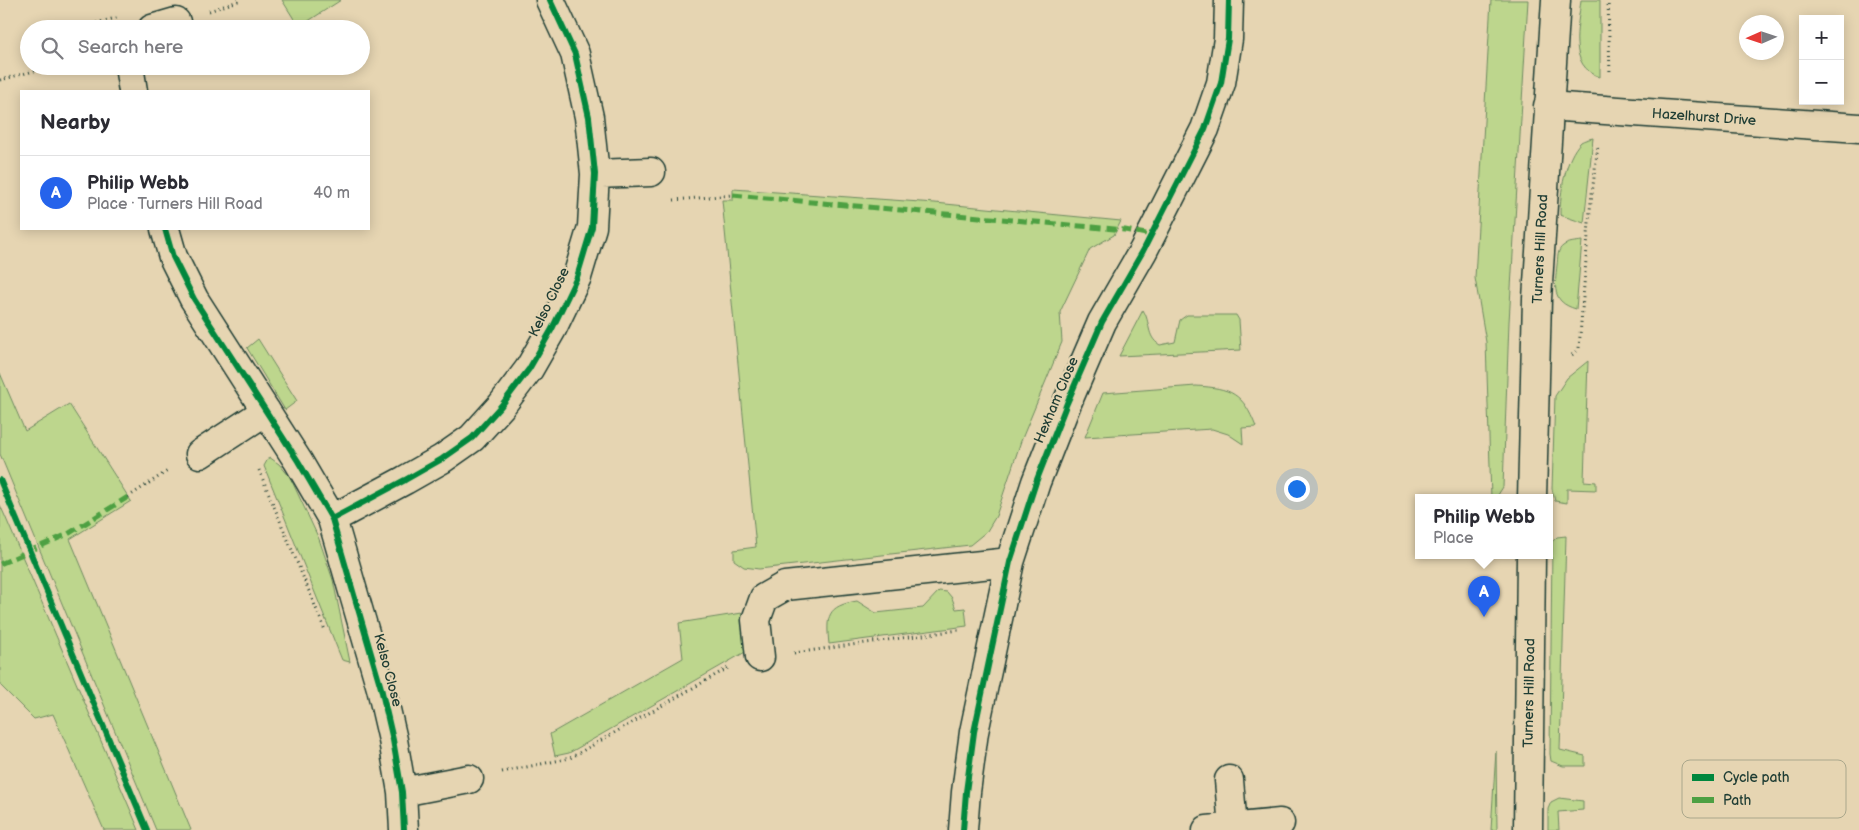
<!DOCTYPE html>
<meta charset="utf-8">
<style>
:root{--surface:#fff;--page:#f2f2f3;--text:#2b2b33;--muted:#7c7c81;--line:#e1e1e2;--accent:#2563eb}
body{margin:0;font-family:"Balsamiq Sans",sans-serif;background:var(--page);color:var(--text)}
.controls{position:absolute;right:15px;top:15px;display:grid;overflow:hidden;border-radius:0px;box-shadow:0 2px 12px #0003}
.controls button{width:45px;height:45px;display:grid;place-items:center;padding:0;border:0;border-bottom:1px solid var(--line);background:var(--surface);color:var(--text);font:25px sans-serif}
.compass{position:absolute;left:1739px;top:15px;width:45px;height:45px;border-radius:50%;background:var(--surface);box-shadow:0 2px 12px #0003;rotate:267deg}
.you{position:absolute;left:1296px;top:488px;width:18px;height:18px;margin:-12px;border:4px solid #fff;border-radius:50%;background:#1a73e8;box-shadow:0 0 0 8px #1a73e833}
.badge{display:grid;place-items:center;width:32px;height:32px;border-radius:50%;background:var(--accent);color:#fff;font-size:16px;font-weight:700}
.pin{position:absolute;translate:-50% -41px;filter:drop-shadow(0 1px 2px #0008)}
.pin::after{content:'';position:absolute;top:26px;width:18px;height:15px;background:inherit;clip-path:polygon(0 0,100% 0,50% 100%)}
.popup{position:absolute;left:1415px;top:494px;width:138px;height:65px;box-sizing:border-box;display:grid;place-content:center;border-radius:0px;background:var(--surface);filter:drop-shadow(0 1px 4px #0005);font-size:16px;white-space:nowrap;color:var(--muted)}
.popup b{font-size:19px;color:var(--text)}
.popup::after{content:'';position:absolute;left:50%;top:100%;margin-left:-10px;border:10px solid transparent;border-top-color:var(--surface)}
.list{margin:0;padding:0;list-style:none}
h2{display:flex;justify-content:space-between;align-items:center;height:65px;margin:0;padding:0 20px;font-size:21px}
h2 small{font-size:16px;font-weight:400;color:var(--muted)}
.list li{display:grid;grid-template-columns:32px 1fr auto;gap:15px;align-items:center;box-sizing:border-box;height:75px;padding:0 20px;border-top:1px solid var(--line)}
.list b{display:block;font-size:19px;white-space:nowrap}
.list p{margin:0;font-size:16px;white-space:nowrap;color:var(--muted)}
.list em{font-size:16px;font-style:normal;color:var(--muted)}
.icon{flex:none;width:28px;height:28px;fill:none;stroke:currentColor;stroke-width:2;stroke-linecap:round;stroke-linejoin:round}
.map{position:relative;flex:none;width:1859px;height:830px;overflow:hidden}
.search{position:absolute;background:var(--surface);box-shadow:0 2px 12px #0003;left:20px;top:20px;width:350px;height:55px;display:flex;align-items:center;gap:12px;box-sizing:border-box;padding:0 18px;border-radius:28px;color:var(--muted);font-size:19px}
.panel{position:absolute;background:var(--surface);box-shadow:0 2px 12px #0003;left:20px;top:90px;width:350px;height:140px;border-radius:0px}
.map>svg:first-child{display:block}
.green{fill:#bdd68d;stroke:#6e8a60}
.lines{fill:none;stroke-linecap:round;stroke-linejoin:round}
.minor-casing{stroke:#1f3d34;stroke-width:31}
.tertiary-casing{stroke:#1f3d34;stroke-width:31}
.path{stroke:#1f3d34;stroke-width:3;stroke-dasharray:1 4;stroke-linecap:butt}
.minor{stroke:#e6d5b2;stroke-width:28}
.tertiary{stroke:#e6d5b2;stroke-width:28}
.quiet{stroke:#4da043;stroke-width:5;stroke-dasharray:10 5;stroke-linecap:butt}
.cycleway-casing{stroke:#e6d5b2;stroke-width:9}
.cycleway{stroke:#00873e;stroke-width:6}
.labels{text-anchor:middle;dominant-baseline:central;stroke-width:4.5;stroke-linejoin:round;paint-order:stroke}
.street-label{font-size:14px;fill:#1f3d34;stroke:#e6d5b2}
.key{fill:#e6d5b2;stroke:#aaa78c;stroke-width:1}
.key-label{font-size:14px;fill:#1f3d34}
</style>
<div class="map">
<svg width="1859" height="830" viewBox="0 0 1859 830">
<rect width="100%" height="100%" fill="#e6d5b2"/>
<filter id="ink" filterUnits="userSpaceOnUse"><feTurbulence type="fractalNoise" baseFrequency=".02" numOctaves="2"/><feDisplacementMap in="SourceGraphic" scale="10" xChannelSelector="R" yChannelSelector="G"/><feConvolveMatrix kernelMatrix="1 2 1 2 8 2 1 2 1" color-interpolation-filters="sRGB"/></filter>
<g filter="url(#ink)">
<path class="green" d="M282 0H341L299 27Z
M1491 0H1528L1509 322 1503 487 1496 498H1491L1486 342 1475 278Z
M1581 0H1600V77C1567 66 1578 27 1581 0Z
M1593 138 1584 223 1560 215C1560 193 1565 158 1581 142 1584 140 1589 139 1593 138Z
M733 189 935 203 1121 221 1114 235 1090 249 1060 312 1062 342 1021 441 996 516 987 531 970 545 759 569 744 567 734 560V550L756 547 722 200H733Z
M1582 241 1576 309C1551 302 1555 286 1557 265 1558 258 1557 250 1563 246 1568 242 1576 242 1582 241Z
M1143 310C1151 322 1146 337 1160 345L1175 342 1180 320 1187 315H1236L1239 320 1241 350 1119 356Z
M258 339 297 401 285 410 247 348Z
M1588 361 1584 481 1596 482V490L1567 489V503L1555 501 1552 489 1555 396 1567 378Z
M0 373 25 431 69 404 131 501 70 539 191 830H156L0 454Z
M1196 386C1231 388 1243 393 1256 427L1242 428 1243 444 1228 434 1212 429 1085 437 1103 393Z
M269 457 279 464 290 477 319 539 333 580 350 662 342 660 264 466Z
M0 505 5 516 139 830H104L53 714 34 719 0 685Z
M1566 536 1560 750 1585 756V766H1563L1551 761 1550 754 1552 542 1557 537Z
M939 591 947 592 952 598 956 609 965 608 967 626 829 644C826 616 827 606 857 601L876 613 923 608Z
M742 613 747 651 569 753 555 756 550 734 683 658 679 623Z
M1496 751 1497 830H1491Z
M1559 798 1583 801V810L1558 812 1559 830H1548V809L1551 802Z"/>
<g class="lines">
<defs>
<path id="minor" d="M152 29 176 22
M129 66 133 91
M1548 106 1859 128
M595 174 651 172
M165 229 173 257 194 299 298 461 332 519 381 688 393 740 402 792 404 830
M200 454 266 411
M332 519 405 480 442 459 472 438 501 406 529 369 552 329 577 277 592 227 595 174 589 117 575 54 550 0
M760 657 756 620 764 598 785 586 1010 562
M1229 780 1233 828
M402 792 469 779
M963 830 966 792 974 732 1010 562 1036 482 1067 403 1102 322 1143 251 1205 129 1221 83 1228 39 1229 0
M1207 830 1280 823"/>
<path id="tertiary" d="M1532 498 1537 299 1556 0
M1528 830 1531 556"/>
</defs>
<use href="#minor" class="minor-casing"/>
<use href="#tertiary" class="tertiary-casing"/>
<path class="path" d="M1608 0 1610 75
M209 11 241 0
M72 29 120 17
M0 80 53 66
M674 200 733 195
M1572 355 1579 348 1590 210 1598 145
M259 470 325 630
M0 480 147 830
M128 497 169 470
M794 653 959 630
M502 772 570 758 728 668"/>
<use href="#minor" class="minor"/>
<use href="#tertiary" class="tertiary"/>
<path class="quiet" d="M733 195 1125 230 1151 235
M0 564 68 534 128 497"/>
<defs>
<path id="cycleway" d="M165 229 173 257 194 299 298 461 332 519 381 688 393 740 402 792 404 830
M0 480 147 830
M332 519 405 480 442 459 472 438 501 406 529 369 552 329 577 277 592 227 595 174 589 117 575 54 550 0
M963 830 966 792 974 732 1010 562 1036 482 1067 403 1102 322 1143 251 1205 129 1221 83 1228 39 1229 0"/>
</defs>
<use href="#cycleway" class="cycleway-casing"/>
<use href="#cycleway" class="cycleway"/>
</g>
</g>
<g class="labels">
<g class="street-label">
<text transform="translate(1704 117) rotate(4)">Hazelhurst Drive</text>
<text transform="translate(1540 249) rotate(-87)">Turners Hill Road</text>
<text transform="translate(549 302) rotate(-64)">Kelso Close</text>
<text transform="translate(1056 400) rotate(-67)">Hexham Close</text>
<text transform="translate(388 670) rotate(75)">Kelso Close</text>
<text transform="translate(1529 693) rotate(-89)">Turners Hill Road</text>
</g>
</g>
<rect x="1682" y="760" width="164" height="58" rx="8" class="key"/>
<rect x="1692" y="774" width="22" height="7" fill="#00873e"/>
<rect x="1692" y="797" width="22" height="6" fill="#4da043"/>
<g class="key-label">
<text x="1723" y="782">Cycle path</text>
<text x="1723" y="805">Path</text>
</g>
</svg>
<div class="controls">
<button>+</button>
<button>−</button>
</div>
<svg class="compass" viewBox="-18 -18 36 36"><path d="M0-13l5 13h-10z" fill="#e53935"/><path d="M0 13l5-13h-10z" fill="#7c7c81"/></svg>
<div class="you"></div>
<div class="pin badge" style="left:1484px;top:617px">A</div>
<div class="popup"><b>Philip Webb</b>Place</div>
<div class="search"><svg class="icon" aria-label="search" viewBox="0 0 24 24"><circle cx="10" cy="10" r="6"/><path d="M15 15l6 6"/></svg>Search here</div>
<section class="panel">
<h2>Nearby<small></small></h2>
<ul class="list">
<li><span class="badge">A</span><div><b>Philip Webb</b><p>Place · Turners Hill Road</p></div><em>40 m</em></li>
</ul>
</section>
</div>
